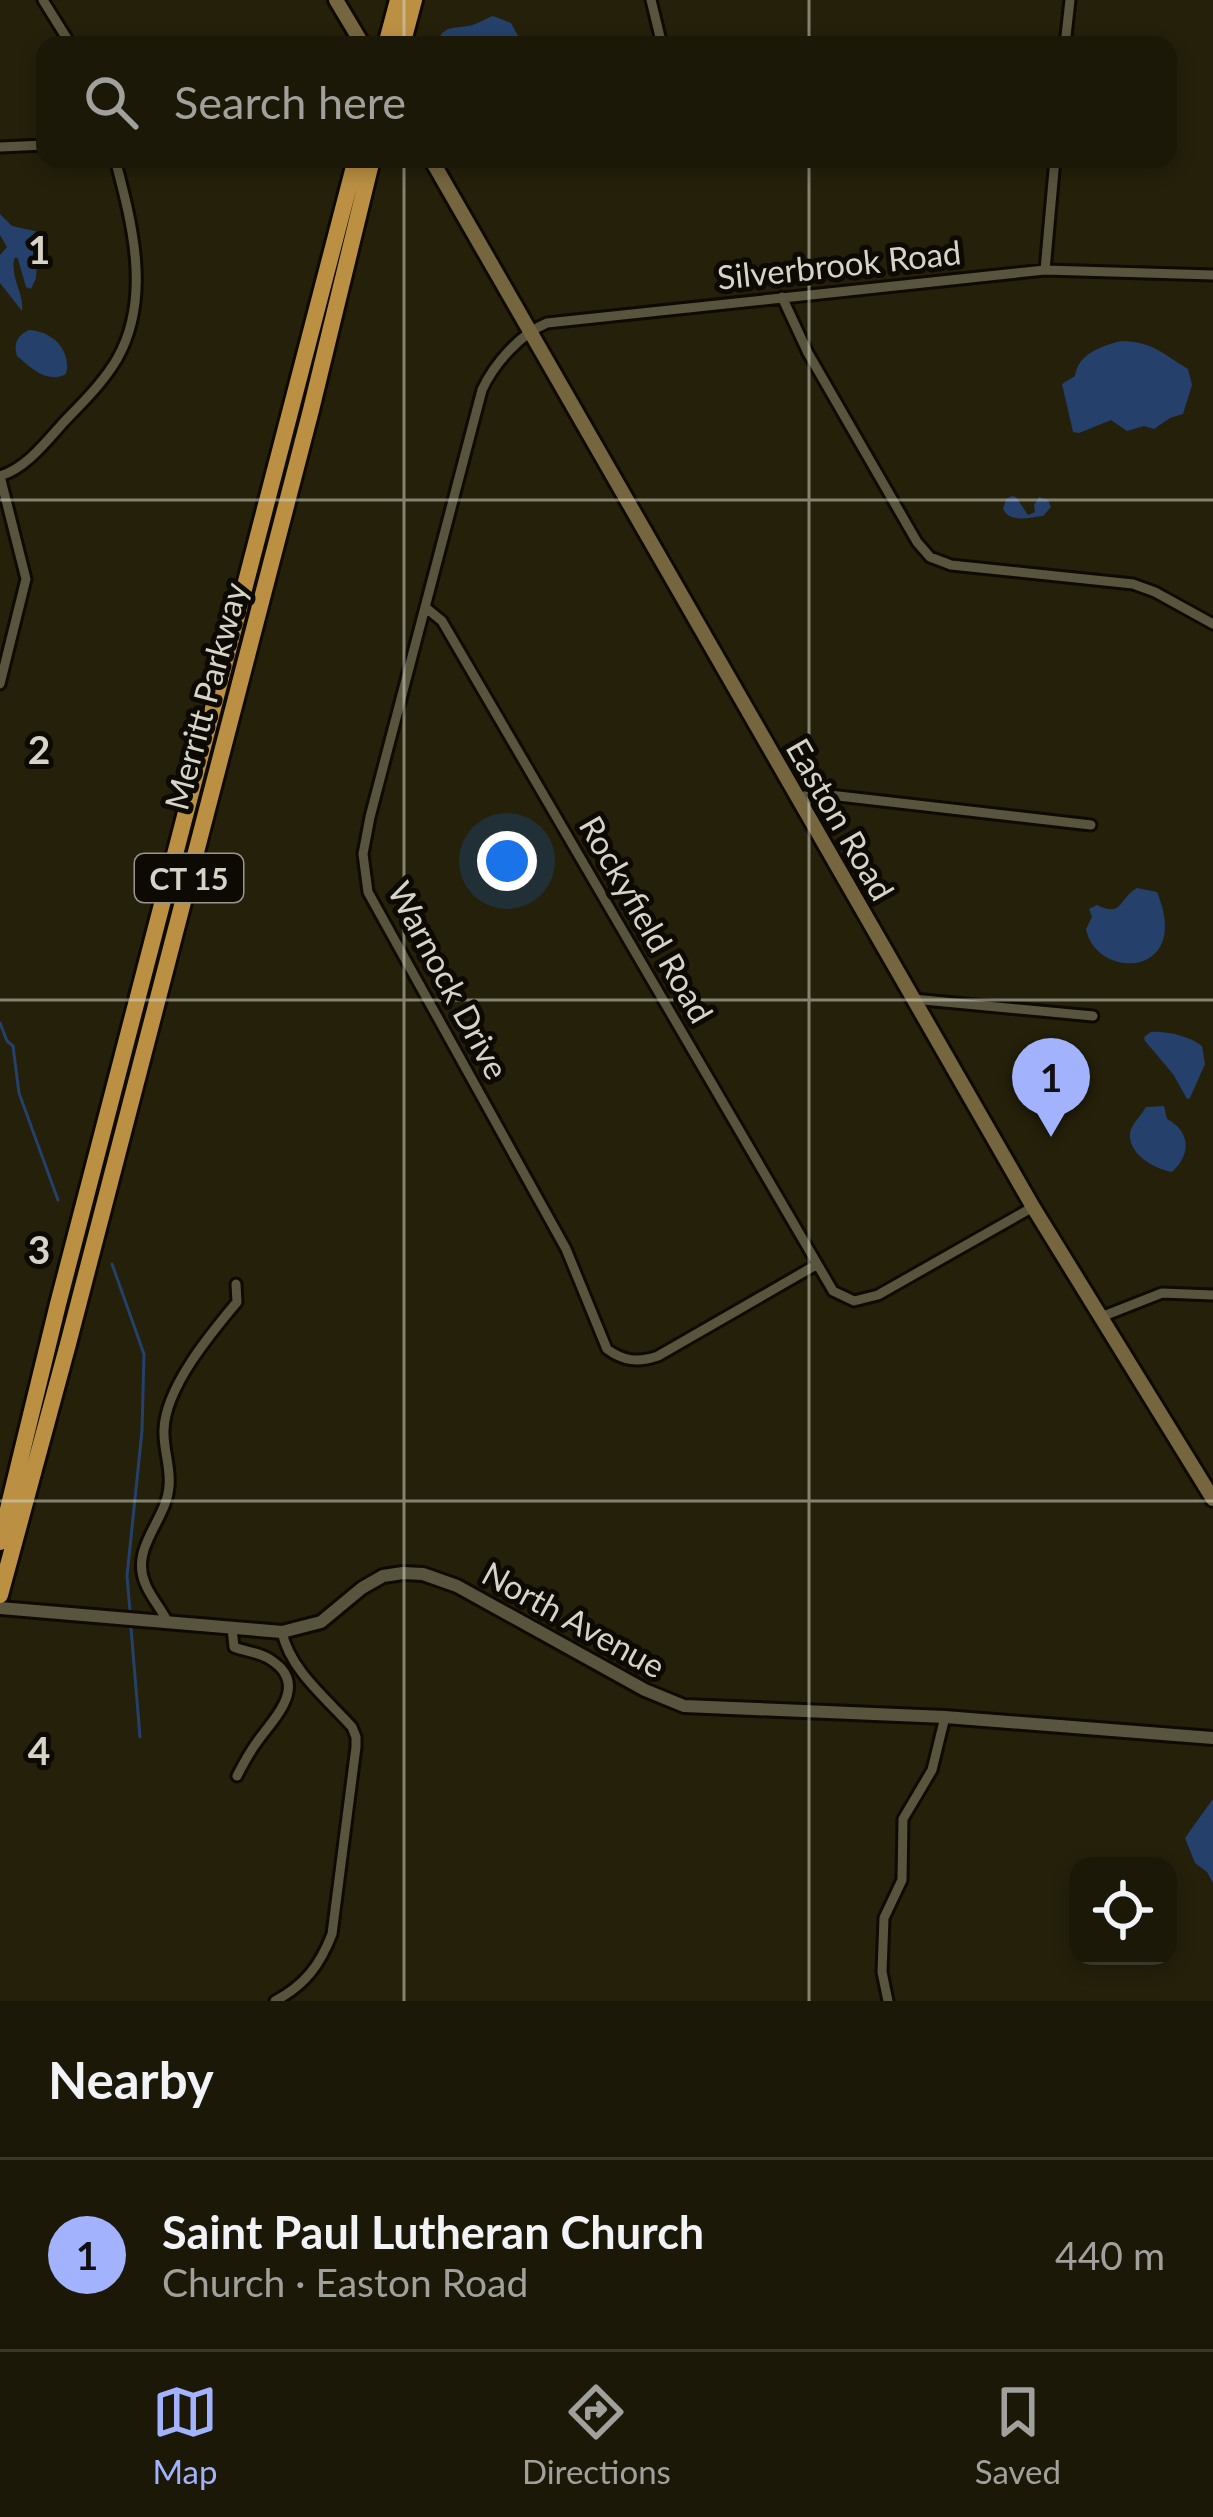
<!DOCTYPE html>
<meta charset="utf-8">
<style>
:root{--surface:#1b1808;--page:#282516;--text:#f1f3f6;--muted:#a0a09c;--line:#393729;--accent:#a2b2fd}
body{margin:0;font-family:Lato,sans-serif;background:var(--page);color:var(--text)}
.controls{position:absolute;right:36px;bottom:36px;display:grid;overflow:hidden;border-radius:24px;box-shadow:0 6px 18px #0003}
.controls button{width:108px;height:108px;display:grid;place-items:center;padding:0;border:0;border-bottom:3px solid var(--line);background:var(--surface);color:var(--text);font:60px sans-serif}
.you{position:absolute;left:507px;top:861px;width:42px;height:42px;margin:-30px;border:9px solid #fff;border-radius:50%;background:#1a73e8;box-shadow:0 0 0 18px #1a73e833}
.badge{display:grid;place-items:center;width:78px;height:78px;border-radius:50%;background:var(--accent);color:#111;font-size:39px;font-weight:700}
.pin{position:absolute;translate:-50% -99px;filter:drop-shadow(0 3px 6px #0008)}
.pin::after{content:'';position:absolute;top:63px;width:42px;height:36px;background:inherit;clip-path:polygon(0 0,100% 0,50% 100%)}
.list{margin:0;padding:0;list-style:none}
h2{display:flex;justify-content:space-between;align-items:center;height:156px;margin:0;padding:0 48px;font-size:51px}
h2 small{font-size:39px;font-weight:400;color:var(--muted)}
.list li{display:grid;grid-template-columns:78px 1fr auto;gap:36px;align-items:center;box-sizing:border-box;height:192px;padding:0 48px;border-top:3px solid var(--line)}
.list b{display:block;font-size:45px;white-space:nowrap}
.list p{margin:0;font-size:39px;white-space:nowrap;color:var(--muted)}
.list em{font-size:39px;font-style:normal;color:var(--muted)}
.icon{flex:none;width:66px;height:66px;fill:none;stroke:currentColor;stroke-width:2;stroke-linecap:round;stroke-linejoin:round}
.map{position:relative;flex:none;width:1213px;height:2001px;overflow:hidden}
.search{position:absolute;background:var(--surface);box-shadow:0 6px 18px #0003;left:36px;right:36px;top:36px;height:132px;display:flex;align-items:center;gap:30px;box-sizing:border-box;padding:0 42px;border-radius:24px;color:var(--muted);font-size:45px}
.sheet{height:348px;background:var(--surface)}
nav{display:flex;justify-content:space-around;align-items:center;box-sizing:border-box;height:168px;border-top:3px solid var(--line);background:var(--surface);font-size:33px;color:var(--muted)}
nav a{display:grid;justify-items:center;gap:6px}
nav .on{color:var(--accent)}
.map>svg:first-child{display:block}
.water{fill:#25406a}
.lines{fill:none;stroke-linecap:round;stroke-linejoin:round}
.stream{stroke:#25406a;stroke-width:3}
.minor-casing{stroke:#0e0a00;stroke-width:15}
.tertiary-casing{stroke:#0e0a00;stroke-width:18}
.secondary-casing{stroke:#0e0a00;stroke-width:20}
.motorway-casing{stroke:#0e0a00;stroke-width:22}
.minor{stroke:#58543d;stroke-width:9}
.tertiary{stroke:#58543d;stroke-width:12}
.secondary{stroke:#76663f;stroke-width:14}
.motorway{stroke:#bb9043;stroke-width:16}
.grid{fill:none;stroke:#d6d4c6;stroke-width:3;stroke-opacity:0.55}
.labels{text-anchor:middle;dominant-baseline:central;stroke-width:10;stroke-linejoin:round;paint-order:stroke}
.shield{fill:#0c0a03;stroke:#99978c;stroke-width:3}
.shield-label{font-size:30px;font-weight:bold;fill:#d6d4c6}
.street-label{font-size:33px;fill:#d6d4c6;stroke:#0c0a03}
.grid-label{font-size:39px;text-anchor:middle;font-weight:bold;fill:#d6d4c6;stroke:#0c0a03;stroke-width:10;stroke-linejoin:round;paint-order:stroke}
</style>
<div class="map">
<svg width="1213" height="2001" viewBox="0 0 1213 2001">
<rect width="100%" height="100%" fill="#24200a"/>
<path class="water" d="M493 16 511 23 523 45H435C446 21 454 31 475 24 481 22 487 18 493 16Z
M0 214 12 226 39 232 36 278 31 289 26 287 18 259 16 257 14 259C11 281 24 292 22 311L0 283V255L7 247 0 235Z
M29 330C52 331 72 350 66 374 47 384 31 368 17 356 13 343 18 335 29 330Z
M1121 341C1154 342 1161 353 1188 369L1192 385 1183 414 1170 418 1154 429 1144 426 1127 431 1111 420 1079 433 1073 432 1062 384 1075 376C1078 354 1101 346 1121 341Z
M1012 496 1016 497 1028 515 1035 512 1034 505 1039 497 1048 500 1051 507 1043 516C1030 517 1011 524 1003 509L1006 499Z
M1137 888 1157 892C1193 978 1096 981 1086 929L1092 917 1089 909 1097 905C1123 918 1119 898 1137 888Z
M1151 1032C1167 1031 1189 1036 1202 1046L1205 1064 1190 1098 1187 1099 1173 1074 1145 1041 1144 1037Z
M1164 1106 1167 1119C1190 1131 1192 1154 1172 1172 1155 1169 1128 1155 1130 1133 1131 1125 1142 1114 1146 1107Z
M1212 1800H1213V1883L1207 1872 1195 1863 1185 1838Z"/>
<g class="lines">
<path class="stream" d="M0 1023 7 1041 13 1046 19 1093 58 1200
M112 1264 144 1354 142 1431 127 1576 130 1611
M131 1628 140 1737"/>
<defs>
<path id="minor" d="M43 0 71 45
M651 0 662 45
M1065 45 1070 0
M0 147 45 145
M1045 270 1055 159
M782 297 808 353 917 542 930 557 951 565 1133 584 1155 592 1213 624
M0 476C26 468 45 443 63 423 82 403 103 383 117 359 152 298 132 223 115 159
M425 607 442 621 833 1291 854 1301 878 1295 1033 1207
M0 684 26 579 0 476
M797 797 821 794 1091 825
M913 999 1093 1016
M816 1265 658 1356C638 1363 623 1361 607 1349L566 1249 368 892 363 854 370 817 482 390C494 364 520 334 547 323L1045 270 1213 275
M1101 1317 1162 1293 1213 1295
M168 1623C162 1609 150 1597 145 1583 130 1547 167 1520 169 1486 171 1467 163 1449 164 1430 165 1388 211 1333 237 1302L236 1284
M232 1628 234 1647C246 1652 260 1652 271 1660 310 1685 274 1718 257 1742 249 1753 243 1764 237 1776
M275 2001C305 1985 320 1965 332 1934L356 1747V1737L352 1727C327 1699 290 1670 282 1632
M888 2001 882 1972 884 1918 902 1880 903 1819 932 1770 945 1717"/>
<path id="tertiary" d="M0 1608 282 1632 321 1622 362 1588 383 1576 403 1573 423 1574 457 1586 645 1690 684 1706 945 1717 1213 1738"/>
<path id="secondary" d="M336 0 363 45
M431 159 1033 1207 1213 1499"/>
<path id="motorway" d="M386 45 398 0
M402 45 414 0
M0 1542 58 1304 356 159
M0 1595 68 1344 311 410 372 159"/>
</defs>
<use href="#minor" class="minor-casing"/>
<use href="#tertiary" class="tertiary-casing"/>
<use href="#secondary" class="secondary-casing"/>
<use href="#motorway" class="motorway-casing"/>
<use href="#minor" class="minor"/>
<use href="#tertiary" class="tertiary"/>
<use href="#secondary" class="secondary"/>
<use href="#motorway" class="motorway"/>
</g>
<path class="grid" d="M404 0V45M809 0V45M404 159V2001M809 159V2001M0 500H1213M0 1000H1213M0 1501H1213"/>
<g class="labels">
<rect class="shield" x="135" y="854" width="108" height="48" rx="9"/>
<g class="shield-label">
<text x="189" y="878">CT 15</text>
</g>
<g class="street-label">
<text transform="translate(839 264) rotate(-6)">Silverbrook Road</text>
<text transform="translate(205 696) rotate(-75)">Merritt Parkway</text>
<text transform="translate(841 819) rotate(60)">Easton Road</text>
<text transform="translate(647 919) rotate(60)">Rockyfield Road</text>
<text transform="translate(449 980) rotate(62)">Warnock Drive</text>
<text transform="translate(574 1619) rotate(29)">North Avenue</text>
</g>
</g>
<g class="grid-label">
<text x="39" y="264">1</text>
<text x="39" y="764">2</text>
<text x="39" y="1264">3</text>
<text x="39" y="1765">4</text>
</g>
</svg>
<div class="controls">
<button><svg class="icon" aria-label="locate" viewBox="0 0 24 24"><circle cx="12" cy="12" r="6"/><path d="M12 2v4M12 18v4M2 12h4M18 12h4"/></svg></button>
</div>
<div class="you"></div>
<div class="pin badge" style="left:1051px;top:1137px">1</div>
<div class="search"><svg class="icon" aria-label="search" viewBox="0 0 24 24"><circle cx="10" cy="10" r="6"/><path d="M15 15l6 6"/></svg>Search here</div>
</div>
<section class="sheet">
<h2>Nearby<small></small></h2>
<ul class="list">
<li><span class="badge">1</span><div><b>Saint Paul Lutheran Church</b><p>Church · Easton Road</p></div><em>440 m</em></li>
</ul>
</section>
<nav>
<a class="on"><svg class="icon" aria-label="map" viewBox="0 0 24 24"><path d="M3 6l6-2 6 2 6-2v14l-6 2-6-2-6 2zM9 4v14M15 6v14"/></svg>Map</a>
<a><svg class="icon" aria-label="directions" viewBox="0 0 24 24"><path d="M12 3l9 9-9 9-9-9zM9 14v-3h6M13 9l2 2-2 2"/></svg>Directions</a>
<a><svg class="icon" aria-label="saved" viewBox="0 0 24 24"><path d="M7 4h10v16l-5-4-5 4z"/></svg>Saved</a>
</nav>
